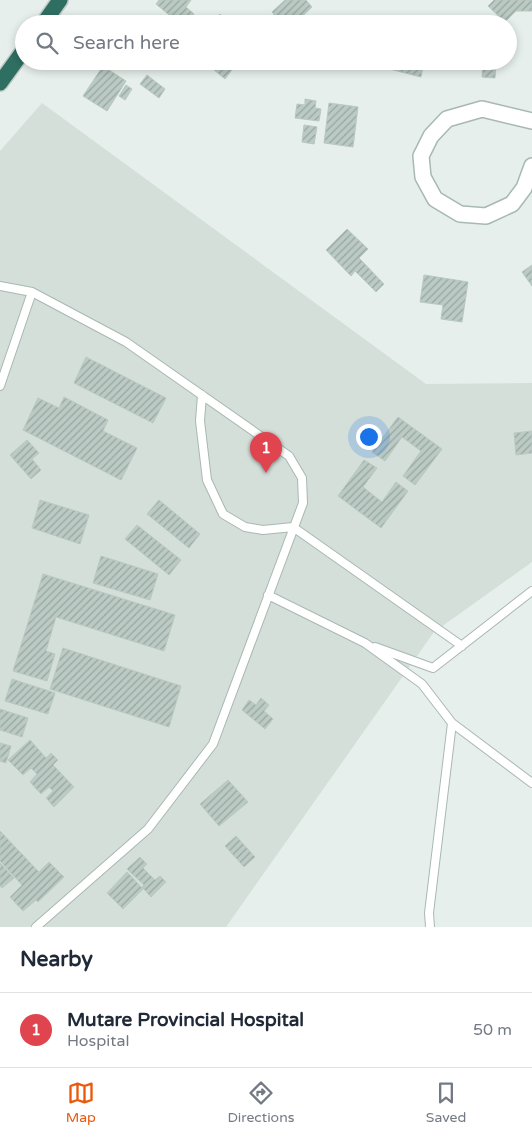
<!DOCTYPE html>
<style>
:root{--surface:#fff;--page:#f2f2f3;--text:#1f2937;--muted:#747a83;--line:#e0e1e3;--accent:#ea580c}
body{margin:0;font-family:"Varela Round",sans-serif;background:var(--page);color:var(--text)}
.you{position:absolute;left:368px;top:436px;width:18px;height:18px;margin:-12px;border:4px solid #fff;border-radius:50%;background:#1a73e8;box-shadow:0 0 0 8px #1a73e833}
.badge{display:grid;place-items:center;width:32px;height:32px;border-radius:50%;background:var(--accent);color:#fff;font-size:16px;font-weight:700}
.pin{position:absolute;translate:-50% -41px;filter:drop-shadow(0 1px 2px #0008)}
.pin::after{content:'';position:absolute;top:26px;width:18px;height:15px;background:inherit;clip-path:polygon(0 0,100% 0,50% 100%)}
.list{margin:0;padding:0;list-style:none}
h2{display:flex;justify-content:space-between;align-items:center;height:65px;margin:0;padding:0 20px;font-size:21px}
h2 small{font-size:16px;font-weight:400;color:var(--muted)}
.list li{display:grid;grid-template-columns:32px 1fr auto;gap:15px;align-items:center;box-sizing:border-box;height:75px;padding:0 20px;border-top:1px solid var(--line)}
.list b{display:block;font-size:19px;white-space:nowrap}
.list p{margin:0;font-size:16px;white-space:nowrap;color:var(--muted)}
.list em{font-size:16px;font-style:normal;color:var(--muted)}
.icon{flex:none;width:28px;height:28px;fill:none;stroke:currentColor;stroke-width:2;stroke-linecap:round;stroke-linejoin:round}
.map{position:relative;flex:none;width:532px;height:927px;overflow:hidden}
.search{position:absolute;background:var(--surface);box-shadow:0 2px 8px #0003;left:15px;right:15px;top:15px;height:55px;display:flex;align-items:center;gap:12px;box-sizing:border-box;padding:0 18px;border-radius:28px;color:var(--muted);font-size:19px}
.sheet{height:140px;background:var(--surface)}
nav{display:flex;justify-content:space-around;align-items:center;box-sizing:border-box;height:70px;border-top:1px solid var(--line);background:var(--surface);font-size:14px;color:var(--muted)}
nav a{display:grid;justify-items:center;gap:2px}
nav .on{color:var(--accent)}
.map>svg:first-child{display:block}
.built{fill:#d4dfda}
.building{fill:url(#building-hatch);stroke:#b8c9c2}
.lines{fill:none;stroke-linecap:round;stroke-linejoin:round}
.lane-casing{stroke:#a8b8b2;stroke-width:10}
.street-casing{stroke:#a8b8b2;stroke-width:18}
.highway-casing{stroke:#c2cac8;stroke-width:18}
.lane{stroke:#fff;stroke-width:8}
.street{stroke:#fff;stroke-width:15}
.highway{stroke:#2f6f62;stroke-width:15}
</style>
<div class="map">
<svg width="532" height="927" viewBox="0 0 532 927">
<defs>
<pattern id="building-hatch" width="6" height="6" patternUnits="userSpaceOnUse" patternTransform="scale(1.25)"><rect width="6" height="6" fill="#bbcac4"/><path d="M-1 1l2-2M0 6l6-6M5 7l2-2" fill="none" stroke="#98a6a0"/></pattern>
</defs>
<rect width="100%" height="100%" fill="#e6efeb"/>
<path class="built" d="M42 103 426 384 532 383V562L434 632 226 927H0V151Z"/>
<path class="building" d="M159 0H191L186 7 194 14 186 24H180L156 4Z
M285 0H306L312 7 294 24H282L272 12Z
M494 0H532V11H516L505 22 488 6Z
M220 14 227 22 225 24H211Z
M218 61H235L237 63 225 79 213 69Z
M379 61H424L421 77 378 66Z
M483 61H496L495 78 482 77Z
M103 66 126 81 107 111 83 96Z
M147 75 165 89 159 98 140 84Z
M126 85 132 89 125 100 119 96Z
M305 99 316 101 315 108 321 109 319 121 295 118 297 104 305 105Z
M329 103 358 107 353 147 324 143Z
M304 125 317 127 314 144 302 142Z
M347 229 368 249 359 258 384 284 376 292 355 271 351 276 326 250Z
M532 265V286L522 272Z
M424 275 468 282 462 322 441 319 443 305 420 302Z
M86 357 166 398 153 423 74 383Z
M64 397 108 420 103 431 137 448 121 480 23 430 38 398 59 408Z
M398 417 442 449 415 485 403 476 421 451 402 437 385 461 372 452Z
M532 431V453L516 455 514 433Z
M27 440 39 453 32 459 41 470 31 479 10 455Z
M364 460 377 468 363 487 382 502 396 482 408 491 381 528 338 496Z
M40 500 89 515 80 544 32 528Z
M159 500 200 534 189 548 147 514Z
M137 525 181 560 169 575 125 539Z
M101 556 158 574 150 600 93 583Z
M43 574 175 615 164 651 56 617 46 651 55 654 47 681 13 671Z
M63 648 181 686 169 727 50 689Z
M12 679 55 693 48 714 5 701Z
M261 698 269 705 264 711 273 719 265 729 242 710 249 700 256 705Z
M0 709 28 718 22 737 0 730Z
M30 740 46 758 51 753 58 760 53 765 74 787 54 807 46 798 53 791 49 787 41 794 30 782 37 774 31 768 23 775 8 760Z
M0 743 11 746 6 763 0 761Z
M228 780 248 802 219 826 200 804Z
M0 831 39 872 49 862 64 877 38 902 36 900 23 911 10 897 22 885 0 861Z
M236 836 255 857 244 867 225 846Z
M140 857 147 864 143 868 155 880 160 876 166 882 151 897 142 887 144 885 127 869Z
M0 863 14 878 2 888 0 886Z
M127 872 143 889 123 909 107 893Z"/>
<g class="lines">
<defs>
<path id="lane" d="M0 286 32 292 126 342 289 456 302 478 303 503 213 744 148 829 36 927
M0 386 32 292
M202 395 200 421 207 480 223 514 245 527 263 530 293 527 462 646
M268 595 365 643 422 684 452 723 429 913 430 927
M375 647 433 668 532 591
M452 723 532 783"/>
<path id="street" d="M532 121 482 109 447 119 431 136 421 156 423 177 435 199 460 214 486 216 512 204 524 188 532 166"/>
<path id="highway" d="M43 24 60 0
M0 83 24 50"/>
</defs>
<use href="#lane" class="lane-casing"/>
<use href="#street" class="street-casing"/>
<use href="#highway" class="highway-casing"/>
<use href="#lane" class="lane"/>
<use href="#street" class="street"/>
<use href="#highway" class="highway"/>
</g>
</svg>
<div class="you"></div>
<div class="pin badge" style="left:266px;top:473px;background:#e0444e">1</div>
<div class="search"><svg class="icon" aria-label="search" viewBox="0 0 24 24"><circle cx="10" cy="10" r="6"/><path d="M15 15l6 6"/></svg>Search here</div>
</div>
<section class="sheet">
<h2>Nearby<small></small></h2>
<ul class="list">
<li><span class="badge" style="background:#e0444e">1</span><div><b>Mutare Provincial Hospital</b><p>Hospital</p></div><em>50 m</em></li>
</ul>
</section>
<nav>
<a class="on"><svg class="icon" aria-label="map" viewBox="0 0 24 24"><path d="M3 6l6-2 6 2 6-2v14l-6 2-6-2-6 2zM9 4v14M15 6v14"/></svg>Map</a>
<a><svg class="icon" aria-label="directions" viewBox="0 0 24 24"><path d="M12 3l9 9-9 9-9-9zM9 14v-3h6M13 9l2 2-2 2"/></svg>Directions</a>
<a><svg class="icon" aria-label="saved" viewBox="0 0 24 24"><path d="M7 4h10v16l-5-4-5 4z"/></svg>Saved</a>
</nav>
